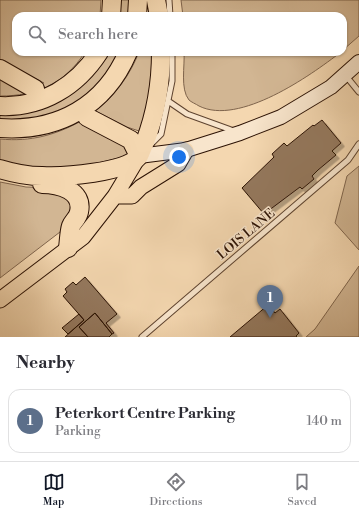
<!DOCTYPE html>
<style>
:root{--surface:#fff;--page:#f7f7f7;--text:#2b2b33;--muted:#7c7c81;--line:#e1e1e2;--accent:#111827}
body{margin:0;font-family:"Libre Bodoni",serif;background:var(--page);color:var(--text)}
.you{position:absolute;left:179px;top:157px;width:14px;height:14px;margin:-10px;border:3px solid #fff;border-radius:50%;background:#1a73e8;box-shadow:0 0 0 6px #1a73e833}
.badge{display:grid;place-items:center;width:26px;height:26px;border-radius:50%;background:var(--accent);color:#fff;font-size:13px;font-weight:700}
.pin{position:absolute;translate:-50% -33px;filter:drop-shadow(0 1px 2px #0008)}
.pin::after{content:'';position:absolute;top:21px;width:14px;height:12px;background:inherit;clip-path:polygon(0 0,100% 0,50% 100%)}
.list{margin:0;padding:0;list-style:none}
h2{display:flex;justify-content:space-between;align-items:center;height:52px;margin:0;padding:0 16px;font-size:17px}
h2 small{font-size:13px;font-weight:400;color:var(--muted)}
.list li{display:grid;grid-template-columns:26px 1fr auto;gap:12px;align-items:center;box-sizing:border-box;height:64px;margin:0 8px 8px;padding:0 8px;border:1px solid var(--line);border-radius:12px}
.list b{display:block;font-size:15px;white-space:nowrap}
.list p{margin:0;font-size:13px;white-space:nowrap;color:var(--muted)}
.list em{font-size:13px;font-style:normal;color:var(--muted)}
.icon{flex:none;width:22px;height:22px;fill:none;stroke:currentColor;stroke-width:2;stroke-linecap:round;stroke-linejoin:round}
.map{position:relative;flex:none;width:359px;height:337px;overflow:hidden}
.search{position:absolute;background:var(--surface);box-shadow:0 1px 3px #0004;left:12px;right:12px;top:12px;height:44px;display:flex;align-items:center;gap:10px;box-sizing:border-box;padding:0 14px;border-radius:12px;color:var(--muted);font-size:15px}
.sheet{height:124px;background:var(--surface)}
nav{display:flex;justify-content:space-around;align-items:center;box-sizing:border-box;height:56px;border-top:1px solid var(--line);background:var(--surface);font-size:11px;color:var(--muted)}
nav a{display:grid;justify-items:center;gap:2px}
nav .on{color:var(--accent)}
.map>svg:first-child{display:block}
.green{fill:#d2b693;stroke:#7f644c}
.building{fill:#94785d;stroke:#2c1204;filter:url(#shadow)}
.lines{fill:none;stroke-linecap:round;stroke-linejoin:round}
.motorway-tunnel{stroke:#d6b996;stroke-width:18;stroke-dasharray:18 9;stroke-linecap:butt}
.service-casing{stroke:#5e432f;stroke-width:7}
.secondary-casing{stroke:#2c1204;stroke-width:16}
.primary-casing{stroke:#2c1204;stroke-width:17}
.motorway-casing{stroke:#2c1204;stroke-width:20}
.service{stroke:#f8e5cc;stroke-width:5}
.secondary{stroke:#f8e5cc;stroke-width:14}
.primary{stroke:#f4d7b0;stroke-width:15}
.motorway{stroke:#f4d7b0;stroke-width:18}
.labels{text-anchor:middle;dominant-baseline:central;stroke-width:3;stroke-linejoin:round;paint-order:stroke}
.street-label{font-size:13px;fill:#2c1204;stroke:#f8e5cc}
</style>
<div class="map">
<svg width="359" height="337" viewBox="0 0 359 337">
<defs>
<filter id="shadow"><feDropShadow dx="3.5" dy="3.5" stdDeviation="0" flood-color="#0004"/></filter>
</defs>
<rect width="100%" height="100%" fill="#f4d7b0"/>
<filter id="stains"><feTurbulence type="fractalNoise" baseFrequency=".005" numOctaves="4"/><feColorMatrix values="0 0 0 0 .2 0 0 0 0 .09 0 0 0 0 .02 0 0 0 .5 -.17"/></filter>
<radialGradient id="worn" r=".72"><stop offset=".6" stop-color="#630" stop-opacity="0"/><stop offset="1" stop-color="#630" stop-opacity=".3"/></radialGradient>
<path class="green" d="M0 0H101L100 16H16V52H85C65 84 36 96 0 96V76L30 92 44 83 0 60Z
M121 0H130V16H120Z
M181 0H359V36L343 50V16H183Z
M109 52H120C109 77 76 109 49 116 33 120 16 120 0 122V115C50 114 83 95 109 52Z
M139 52H157L142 132 127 127 95 111C115 96 130 75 139 52Z
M184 52H341C310 76 239 126 199 106 196 104 191 102 189 100 180 89 185 66 184 52Z
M83 120 129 150 127 156 81 167 46 169 0 162V139C31 142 56 135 83 120Z
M359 166V250L335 223 347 176Z
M0 182 26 187 56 188 71 202 69 221 60 232 0 278Z
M359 266V337H306L315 329Z"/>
<path class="building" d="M322 120 341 143 332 151 336 155 318 170 312 176 314 179 302 189 300 187 264 214 242 188 274 157 272 154 284 143 287 146 313 125 314 126Z
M85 277 117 314 106 323 114 333 112 334 95 313 79 327 88 337H65L84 320 63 296 67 292 65 289 73 282 76 285Z
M268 305 275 313 280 309 299 333 296 336 297 337H230Z
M95 313 112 334 109 337H88L79 327Z
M79 314 84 320 68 334 62 328Z"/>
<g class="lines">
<path class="motorway-tunnel" d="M37 90 87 117"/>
<defs>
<path id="service" d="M169 0 170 16
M346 76 359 92
M168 101 187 114 234 131
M151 144 161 134 172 81V52
M142 337 348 160 359 144"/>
<path id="secondary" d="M139 156 186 150 240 133 281 117 331 87 359 62"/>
<path id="primary" d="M115 196H132L141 187 178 164 186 150
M0 300 83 237 115 196 139 156"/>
<path id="motorway" d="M156 0 159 16
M111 16 112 0
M137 16 138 0
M0 69 35 89
M0 106C42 108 77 86 99 52
M87 117 131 140 139 156
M0 128C58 132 105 106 128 52
M0 169C13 173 28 176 42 176 63 177 126 173 139 156 141 152 143 146 145 142 156 113 161 82 161 52
M42 184C58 184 84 190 79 212 78 218 73 221 71 226 69 232 69 241 68 248"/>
</defs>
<use href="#service" class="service-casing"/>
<use href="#secondary" class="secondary-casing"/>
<use href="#primary" class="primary-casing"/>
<use href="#motorway" class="motorway-casing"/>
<use href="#service" class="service"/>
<use href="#secondary" class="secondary"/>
<use href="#primary" class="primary"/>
<use href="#motorway" class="motorway"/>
</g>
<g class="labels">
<g class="street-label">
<text transform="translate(246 234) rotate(-40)">LOIS LANE</text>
</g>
</g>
<rect width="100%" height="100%" filter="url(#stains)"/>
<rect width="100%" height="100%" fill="url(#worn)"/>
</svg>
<div class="you"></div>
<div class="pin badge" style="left:270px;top:318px;background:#5c6f8a">1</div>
<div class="search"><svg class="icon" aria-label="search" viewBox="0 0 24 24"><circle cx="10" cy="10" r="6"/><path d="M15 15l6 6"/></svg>Search here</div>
</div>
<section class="sheet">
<h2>Nearby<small></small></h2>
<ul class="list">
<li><span class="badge" style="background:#5c6f8a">1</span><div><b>Peterkort Centre Parking</b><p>Parking</p></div><em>140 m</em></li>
</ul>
</section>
<nav>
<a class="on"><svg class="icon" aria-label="map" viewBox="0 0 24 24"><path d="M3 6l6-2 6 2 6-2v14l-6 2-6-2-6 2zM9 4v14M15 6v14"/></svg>Map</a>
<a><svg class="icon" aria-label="directions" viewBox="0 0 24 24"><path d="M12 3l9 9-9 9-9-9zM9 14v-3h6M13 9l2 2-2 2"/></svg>Directions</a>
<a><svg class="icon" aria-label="saved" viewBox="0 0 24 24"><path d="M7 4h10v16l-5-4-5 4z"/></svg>Saved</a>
</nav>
